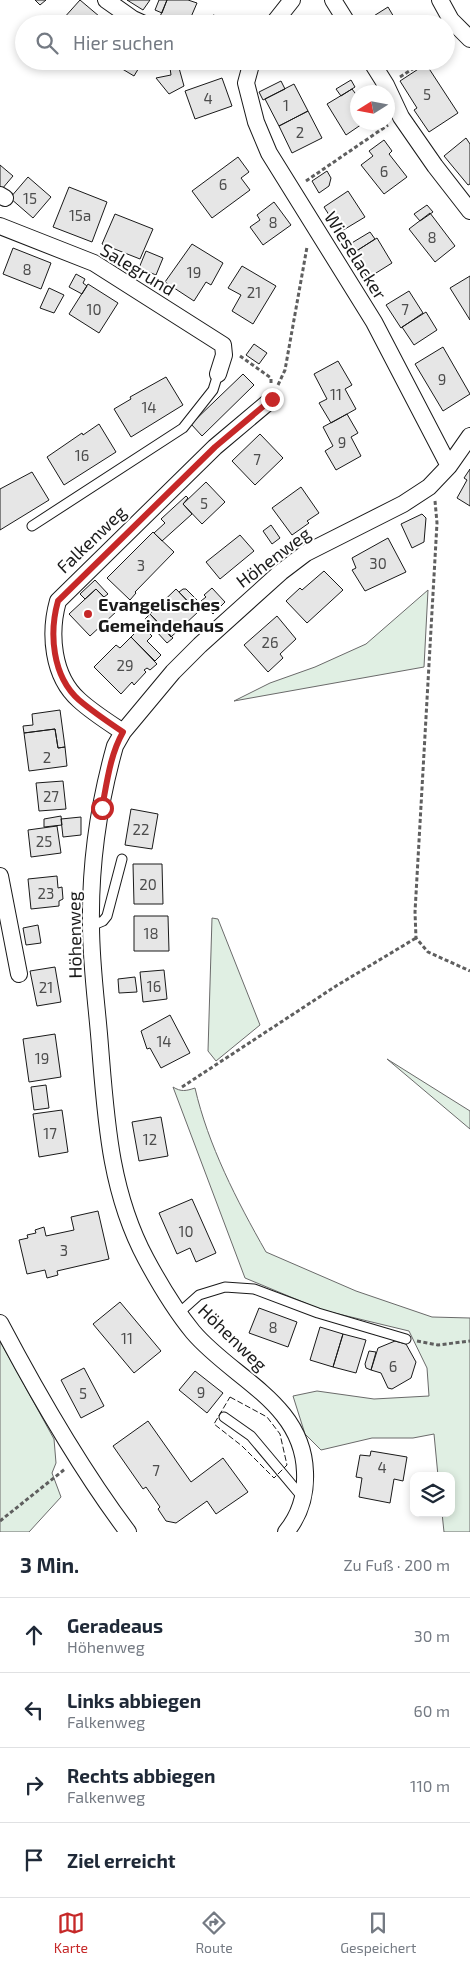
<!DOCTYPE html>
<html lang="de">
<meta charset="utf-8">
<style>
:root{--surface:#fff;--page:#f2f2f3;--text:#1f2937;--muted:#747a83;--line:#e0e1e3;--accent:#c62828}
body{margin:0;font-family:"Exo 2",sans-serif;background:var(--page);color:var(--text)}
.controls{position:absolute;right:15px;bottom:15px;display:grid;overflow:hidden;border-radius:10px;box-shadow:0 2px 8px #0003}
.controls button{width:45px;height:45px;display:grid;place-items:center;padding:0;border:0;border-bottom:1px solid var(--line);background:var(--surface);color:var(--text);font:25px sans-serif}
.compass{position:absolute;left:350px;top:85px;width:45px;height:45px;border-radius:50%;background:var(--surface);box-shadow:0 2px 8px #0003;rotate:259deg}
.stop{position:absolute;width:15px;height:15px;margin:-11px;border:4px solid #c62828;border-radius:50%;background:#fff}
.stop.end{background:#c62828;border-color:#fff;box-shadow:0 1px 5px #0008}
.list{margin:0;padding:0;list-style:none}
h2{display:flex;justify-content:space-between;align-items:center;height:65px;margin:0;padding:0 20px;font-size:21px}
h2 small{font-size:16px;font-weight:400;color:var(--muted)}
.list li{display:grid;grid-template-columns:32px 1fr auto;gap:15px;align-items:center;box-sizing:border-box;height:75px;padding:0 20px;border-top:1px solid var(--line)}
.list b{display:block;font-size:19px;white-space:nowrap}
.list p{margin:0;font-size:16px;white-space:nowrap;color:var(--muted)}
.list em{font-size:16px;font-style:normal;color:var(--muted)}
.icon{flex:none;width:28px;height:28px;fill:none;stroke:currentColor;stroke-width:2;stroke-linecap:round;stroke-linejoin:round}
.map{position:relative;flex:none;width:470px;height:1532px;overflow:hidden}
.search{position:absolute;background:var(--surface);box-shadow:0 2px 8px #0003;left:15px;right:15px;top:15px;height:55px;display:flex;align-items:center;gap:12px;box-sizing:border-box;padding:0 18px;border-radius:28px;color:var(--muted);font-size:19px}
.sheet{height:365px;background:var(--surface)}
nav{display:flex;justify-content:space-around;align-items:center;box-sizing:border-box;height:70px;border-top:1px solid var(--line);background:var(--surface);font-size:14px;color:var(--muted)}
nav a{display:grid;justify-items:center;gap:2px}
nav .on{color:var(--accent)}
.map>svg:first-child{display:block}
.green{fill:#e0efe3;stroke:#6a6a6a}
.building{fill:#e6e6e6;stroke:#1a1a1a}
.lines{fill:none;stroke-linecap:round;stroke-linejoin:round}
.service-casing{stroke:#1a1a1a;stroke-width:11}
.minor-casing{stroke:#1a1a1a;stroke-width:18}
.path{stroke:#5f5f5f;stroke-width:3;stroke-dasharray:4 2.5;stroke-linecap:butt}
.service{stroke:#fff;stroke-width:9}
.minor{stroke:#fff;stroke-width:16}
.fence{stroke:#1a1a1a;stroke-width:1;stroke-dasharray:6 2.5;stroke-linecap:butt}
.route{stroke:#c62828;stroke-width:6}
.poi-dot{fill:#c62828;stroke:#fff;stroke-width:2}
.labels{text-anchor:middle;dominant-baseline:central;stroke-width:4;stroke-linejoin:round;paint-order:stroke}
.number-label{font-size:15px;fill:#4d4d4d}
.street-label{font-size:18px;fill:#1a1a1a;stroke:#fff}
.poi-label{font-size:18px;font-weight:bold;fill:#1a1a1a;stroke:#fff;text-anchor:start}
</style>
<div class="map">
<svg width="470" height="1532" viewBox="0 0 470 1532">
<rect width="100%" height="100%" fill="#fff"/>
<path class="green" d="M428 590 424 667 234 701 270 683 315 667 366 644Z
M212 918 218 919 260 1025 216 1061 208 1051Z
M387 1059 470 1111V1129Z
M173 1087C181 1092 186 1091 195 1088 208 1145 237 1201 266 1252L356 1291 432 1317 470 1318V1532H444L442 1513H451V1476H438L434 1434 413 1438H372L321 1450 305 1434 293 1396 317 1391 374 1399 429 1396 427 1368 409 1331 322 1310 245 1278Z
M0 1341 54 1439 56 1463 52 1473 61 1497 29 1532H0Z"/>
<path class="building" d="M35 0H46L40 5Z
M80 0 106 22 105 24H68L63 19Z
M127 0H150L143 10Z
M159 0H167L162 13 155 10Z
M167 0H188L197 3 188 24H172L159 19Z
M388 7 398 24H361Z
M213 15 243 23V24H211Z
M110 61H123L119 67Z
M123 61H143L134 76 119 67Z
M306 61H320L310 67Z
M426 64 458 113 429 132 414 110 417 108 400 81Z
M170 68H179L184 86 169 94 156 78 171 75Z
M222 78 232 106 195 119 185 91Z
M351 80 355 87 341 96 336 89Z
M281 81 285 89 263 100 259 92Z
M294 84 308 111 279 126 265 99Z
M352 89 358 97V122H365L346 135 327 104Z
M308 111 322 138 292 153 279 126Z
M466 138 470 144V184L468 185 444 156Z
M384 140 392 151 389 154 407 177 384 194 361 165 373 156 369 151Z
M238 157 249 172 241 178 250 190 212 218 192 191Z
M0 165 13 176 2 189 0 187Z
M327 171 331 178 329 186 319 193 312 181Z
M28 177 51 197 33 218 10 198Z
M69 187 107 202 92 242 53 227Z
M348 191 365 217 340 232 324 207Z
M274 202 291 225 263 245 250 227 260 220 257 215Z
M427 205 433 212 420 221 414 214Z
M430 213 455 246 435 262 409 229Z
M115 214 153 229 140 259 102 244Z
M370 232 375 239 355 252 350 244Z
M377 238 392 263 368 278 355 260 357 259 353 253Z
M192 244 223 263 211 285 206 282 194 301 165 282Z
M13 248 51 263 41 289 3 274Z
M146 251 163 258 156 275 139 268Z
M242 266 276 286 253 324 232 311 241 295 228 288Z
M76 274 85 279 83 283 87 286 82 294 69 287Z
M470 276V320L450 288Z
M88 284 118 303 99 333 69 314Z
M49 288 64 295 54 313 40 308Z
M409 291 423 313 401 328 386 305Z
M426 312 437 330 414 345 402 327Z
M254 344 267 353 259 364 246 355Z
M443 347 470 394 443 411 415 364Z
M338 361 352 385 345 389 356 409 331 423 319 403 327 399 314 374Z
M243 374 254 385 202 436 191 424Z
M166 377 183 405 131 437 114 409 131 399 130 397Z
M347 414 358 433 351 437 361 456 336 470 325 451 333 446 323 427Z
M99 424 116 452 64 485 47 457 82 433 83 435Z
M260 434 283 458 255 485 232 461Z
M470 469V506L457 498 467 480 464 478Z
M32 472 49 500 0 530V489Z
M206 482 225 502 202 524 183 504Z
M301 487 319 513 307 521 309 523 292 535 272 508Z
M186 496 188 498 183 504 192 514 162 541 154 533 165 523 161 519Z
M422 514 426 518 424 542 412 548 401 524Z
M271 525 280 538 272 544 263 531Z
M153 532 174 552 135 592 136 593 130 600 107 578Z
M240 535 254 551 220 579 206 562Z
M388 538 406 572 365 591 352 570 356 568 352 558Z
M324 571 343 590 307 623 286 601 300 588 302 590Z
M95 580 108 594 104 597 96 589 85 599 80 594Z
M212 588 225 602 213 614 201 601 206 597 204 595Z
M96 589 117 611 90 636 69 614Z
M176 589 198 612 171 637 150 614Z
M183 589H186L199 602 198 606 195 609 179 592Z
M150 614 173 638 167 643 145 619Z
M277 616 296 639 280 654 283 658 268 672 244 645Z
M142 626 152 636 147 641 161 655 155 661 131 637Z
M131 637 157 664 150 670 147 668 144 670 146 672 134 685 132 682 121 694 94 667 116 645 120 648Z
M60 710 65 747 58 748 55 729 24 733 23 726 33 725 32 714Z
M55 729 58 748 65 747 67 766 29 771 24 733Z
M63 781 66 809 39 811 36 783Z
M131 809 158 814 152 849 125 845Z
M61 816 62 825 44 827V819Z
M81 817V835L63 837 61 819Z
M57 826 61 853 31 857 28 830Z
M133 864H162L163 904H134Z
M57 876 58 888 62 887 63 899 59 901V906L31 909 28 879Z
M134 916H168L169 951H134Z
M38 925 41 943 26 945 23 928Z
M55 967 61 1002 37 1006 30 971Z
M164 970 167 999 143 1002 140 972Z
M135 977 137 992 119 993 118 979Z
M170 1015 190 1053 161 1068 150 1048 147 1049 141 1031Z
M55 1034 61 1077 29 1082 23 1039Z
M46 1085 49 1108 34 1110 31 1087Z
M62 1110 68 1152 39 1157 33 1114Z
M161 1117 168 1156 139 1161 132 1122Z
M192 1199 216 1253 196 1262 190 1248 177 1254 159 1213Z
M98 1211 109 1259 57 1271 58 1275 47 1278 45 1270 27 1274 19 1240 28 1238 27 1235 36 1233 35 1230 44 1227 46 1236 74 1230 71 1217Z
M120 1302 161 1351 134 1373 93 1324Z
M259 1308 297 1322 288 1347 249 1333Z
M320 1327 343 1334 333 1367 310 1360Z
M343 1334 366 1340 356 1373 333 1367Z
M395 1341 406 1344 416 1362 411 1378 392 1389 388 1388 381 1373 371 1370 378 1348Z
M369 1351 376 1352 371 1370 366 1368 365 1364Z
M84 1368 104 1406 81 1418 61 1380Z
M195 1371 223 1393 207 1413 179 1390Z
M148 1421 191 1482 223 1458 248 1492 216 1514 207 1501 176 1523 166 1521 158 1509 160 1507 146 1487 143 1489 113 1446Z
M371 1451 407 1457 403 1481 394 1479 390 1503 359 1497 362 1478 356 1477 360 1455 370 1456Z"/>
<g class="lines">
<defs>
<path id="service" d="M32 526 183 428 213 390 218 374
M91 926 103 921 107 916 122 859
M180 1312 199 1295 225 1287 254 1289 318 1313 406 1339
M224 1417 251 1436 303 1498"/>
<path id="minor" d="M106 0 133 19 144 24
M333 0 348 24
M440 0 451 20 470 39
M273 24 292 0
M252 61 246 83 256 122 269 153 374 322 449 466
M371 61 386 85 401 117 435 166 470 211
M0 195 5 198
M0 226 94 263 223 345 224 355 218 374
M123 732C108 722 92 712 79 700 52 676 49 633 58 601L215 447 272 399
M0 876 19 974
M0 1323C38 1395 79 1467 128 1532
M286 1532C300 1515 306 1494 305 1472 303 1403 233 1379 193 1332 175 1310 160 1285 146 1259 110 1192 106 1120 100 1046 97 1006 91 966 91 925 90 866 99 803 115 746L123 732 173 672 200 645 281 572 306 553 403 504 429 487 449 466 470 436"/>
</defs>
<use href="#service" class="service-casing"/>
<use href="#minor" class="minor-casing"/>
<path class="path" d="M446 48 453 44
M400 77 425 61
M306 181 388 125
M240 356 271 378V383
M278 385 285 370 307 247
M435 501 437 523 415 912 416 938 428 952 470 971
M182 1087 336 986 416 938
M417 1341 438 1345 470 1341
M0 1521 65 1469"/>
<use href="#service" class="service"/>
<use href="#minor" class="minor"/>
<path class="fence" d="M230 1397 267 1417 280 1434 287 1465 274 1478 242 1446 214 1424Z"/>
</g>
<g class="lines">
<path class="route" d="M102 808C107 782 110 755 123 732 108 722 92 711 79 700 52 676 49 633 58 601L215 447 272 399"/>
</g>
<circle class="poi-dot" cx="88" cy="614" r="5"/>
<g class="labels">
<g class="number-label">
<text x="427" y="94">5</text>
<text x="208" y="98">4</text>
<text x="286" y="105">1</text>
<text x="300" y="132">2</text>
<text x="384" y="171">6</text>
<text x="223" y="184">6</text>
<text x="30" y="198">15</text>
<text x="80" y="215">15a</text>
<text x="273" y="222">8</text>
<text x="432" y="237">8</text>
<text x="27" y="269">8</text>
<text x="194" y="272">19</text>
<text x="254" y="292">21</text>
<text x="94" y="309">10</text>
<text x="405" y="309">7</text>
<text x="442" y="379">9</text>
<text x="336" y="394">11</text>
<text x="149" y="407">14</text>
<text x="342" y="442">9</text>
<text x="82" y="455">16</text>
<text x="257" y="459">7</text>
<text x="204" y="503">5</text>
<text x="378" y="563">30</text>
<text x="141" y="565">3</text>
<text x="270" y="642">26</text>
<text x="125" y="665">29</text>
<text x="47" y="757">2</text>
<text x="51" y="796">27</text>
<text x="141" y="829">22</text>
<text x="44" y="841">25</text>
<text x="148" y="884">20</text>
<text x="46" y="893">23</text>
<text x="151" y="933">18</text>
<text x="154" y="986">16</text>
<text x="46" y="987">21</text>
<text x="164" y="1041">14</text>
<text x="42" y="1058">19</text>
<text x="50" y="1133">17</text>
<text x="150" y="1139">12</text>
<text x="186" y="1231">10</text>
<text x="64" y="1250">3</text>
<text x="273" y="1327">8</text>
<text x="127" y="1338">11</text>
<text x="393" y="1366">6</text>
<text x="201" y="1392">9</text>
<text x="83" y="1393">5</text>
<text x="382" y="1467">4</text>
<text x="156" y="1470">7</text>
</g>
<g class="street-label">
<text transform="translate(356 255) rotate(58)">Wieselacker</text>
<text transform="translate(138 269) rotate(31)">Salegrund</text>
<text transform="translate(91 539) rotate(-44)">Falkenweg</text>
<text transform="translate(273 557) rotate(-37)">Höhenweg</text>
<text transform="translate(74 935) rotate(-91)">Höhenweg</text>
<text transform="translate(233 1337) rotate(44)">Höhenweg</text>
</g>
<g class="poi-label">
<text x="98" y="604">Evangelisches<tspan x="98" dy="21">Gemeindehaus</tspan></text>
</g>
</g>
</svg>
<div class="controls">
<button><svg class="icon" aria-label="layers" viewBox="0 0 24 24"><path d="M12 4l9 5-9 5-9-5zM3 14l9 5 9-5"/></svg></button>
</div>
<svg class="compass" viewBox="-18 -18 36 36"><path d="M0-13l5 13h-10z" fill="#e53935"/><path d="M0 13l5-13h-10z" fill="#747a83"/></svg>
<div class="stop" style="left:102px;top:808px"></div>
<div class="stop end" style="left:272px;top:399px"></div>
<div class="search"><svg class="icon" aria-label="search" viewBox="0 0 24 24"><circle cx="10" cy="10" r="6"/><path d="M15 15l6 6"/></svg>Hier suchen</div>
</div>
<section class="sheet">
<h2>3 Min.<small>Zu Fuß · 200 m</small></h2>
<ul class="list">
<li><svg class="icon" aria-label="ahead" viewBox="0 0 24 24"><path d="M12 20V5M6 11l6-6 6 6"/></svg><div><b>Geradeaus</b><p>Höhenweg</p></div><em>30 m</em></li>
<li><svg class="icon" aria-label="left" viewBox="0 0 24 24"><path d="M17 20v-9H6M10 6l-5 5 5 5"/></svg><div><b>Links abbiegen</b><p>Falkenweg</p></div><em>60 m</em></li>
<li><svg class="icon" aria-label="right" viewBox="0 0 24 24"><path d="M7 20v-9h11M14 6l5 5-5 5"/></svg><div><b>Rechts abbiegen</b><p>Falkenweg</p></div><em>110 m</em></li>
<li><svg class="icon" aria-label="arrive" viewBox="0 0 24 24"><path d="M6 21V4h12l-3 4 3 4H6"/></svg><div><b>Ziel erreicht</b></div></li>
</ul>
</section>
<nav>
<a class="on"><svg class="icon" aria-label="map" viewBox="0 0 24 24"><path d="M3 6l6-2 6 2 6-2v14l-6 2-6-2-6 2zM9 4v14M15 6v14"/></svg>Karte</a>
<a><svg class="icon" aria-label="directions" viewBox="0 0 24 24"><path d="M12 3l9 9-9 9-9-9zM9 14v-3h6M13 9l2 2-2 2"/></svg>Route</a>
<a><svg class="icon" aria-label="saved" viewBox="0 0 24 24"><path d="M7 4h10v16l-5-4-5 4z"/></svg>Gespeichert</a>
</nav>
